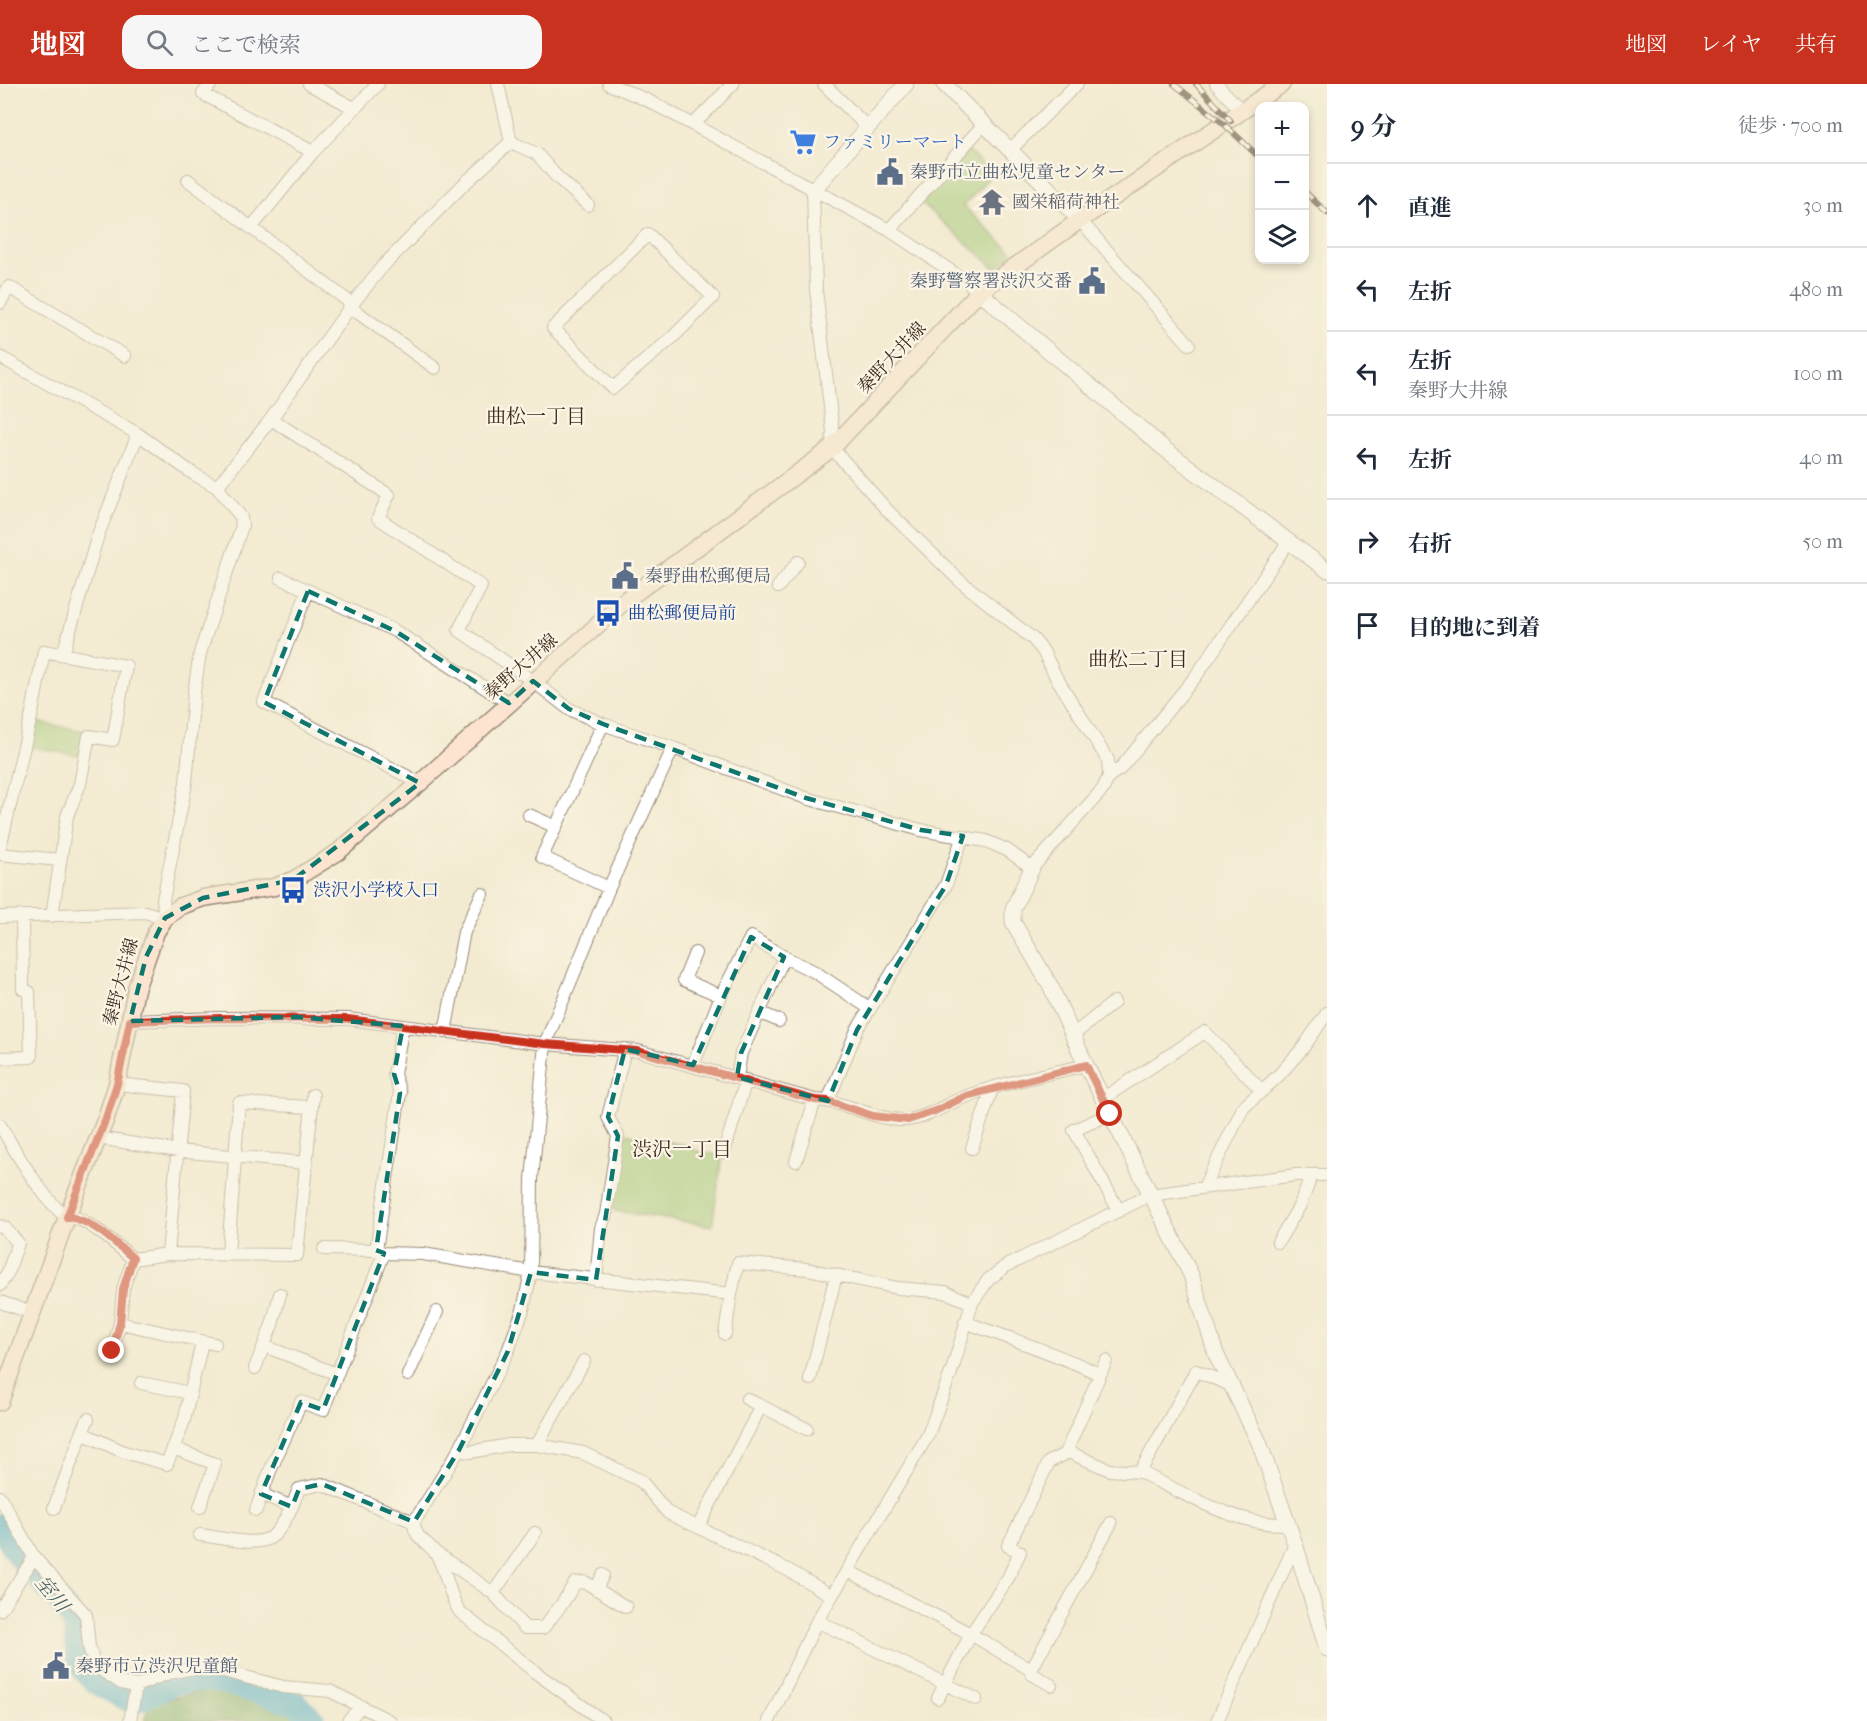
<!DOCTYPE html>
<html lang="ja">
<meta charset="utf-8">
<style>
:root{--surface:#fff;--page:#f6f6f7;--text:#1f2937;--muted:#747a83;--line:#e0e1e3;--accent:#c8321e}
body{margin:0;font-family:"IM FELL French Canon","Noto Serif JP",serif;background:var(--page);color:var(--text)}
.controls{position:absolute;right:18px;top:18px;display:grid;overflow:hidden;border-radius:12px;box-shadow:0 3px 9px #0003}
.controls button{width:54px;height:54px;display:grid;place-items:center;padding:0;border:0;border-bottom:2px solid var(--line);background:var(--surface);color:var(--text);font:30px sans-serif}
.stop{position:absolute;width:18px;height:18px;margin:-14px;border:4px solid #c8321e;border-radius:50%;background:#fff}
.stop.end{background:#c8321e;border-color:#fff;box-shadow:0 2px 6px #0008}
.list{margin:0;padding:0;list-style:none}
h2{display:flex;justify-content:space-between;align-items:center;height:78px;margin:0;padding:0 24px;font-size:26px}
h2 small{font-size:20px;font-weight:400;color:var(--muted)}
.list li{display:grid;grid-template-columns:39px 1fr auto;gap:18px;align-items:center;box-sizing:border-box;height:84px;padding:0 24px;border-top:2px solid var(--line)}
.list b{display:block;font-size:22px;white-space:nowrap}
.list p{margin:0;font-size:20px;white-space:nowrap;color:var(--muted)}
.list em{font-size:20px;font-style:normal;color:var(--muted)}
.icon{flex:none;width:33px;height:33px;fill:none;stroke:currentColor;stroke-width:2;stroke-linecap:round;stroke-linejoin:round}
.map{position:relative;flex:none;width:1327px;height:1637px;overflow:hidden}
header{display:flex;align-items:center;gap:36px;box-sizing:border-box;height:84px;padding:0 30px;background:var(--accent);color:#fff}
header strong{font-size:28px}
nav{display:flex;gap:33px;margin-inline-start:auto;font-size:21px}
.search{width:420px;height:54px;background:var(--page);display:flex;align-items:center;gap:15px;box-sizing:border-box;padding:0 21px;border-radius:18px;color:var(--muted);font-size:22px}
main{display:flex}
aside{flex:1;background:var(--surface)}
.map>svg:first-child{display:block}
.green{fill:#9bc672;stroke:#6b7848;stroke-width:1.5}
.forest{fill:url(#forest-crowns);stroke:#5c6a41;stroke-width:1.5}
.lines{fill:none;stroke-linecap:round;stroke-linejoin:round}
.river{stroke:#48aac7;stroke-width:24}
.minor-casing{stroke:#978a78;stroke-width:14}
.tertiary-casing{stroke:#978a78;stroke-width:17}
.secondary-casing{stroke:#978a78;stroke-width:19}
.minor{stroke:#fff;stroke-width:12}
.tertiary{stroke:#fff;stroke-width:15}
.secondary{stroke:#fde4d1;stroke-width:16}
.rail-casing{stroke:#3b2a1e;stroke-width:6}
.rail{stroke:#fcf5e5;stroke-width:4;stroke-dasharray:11;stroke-linecap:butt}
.route{stroke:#c8321e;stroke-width:8}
.marked{fill:none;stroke:#0f766e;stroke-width:4.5;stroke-dasharray:12 8;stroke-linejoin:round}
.labels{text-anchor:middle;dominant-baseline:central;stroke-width:4.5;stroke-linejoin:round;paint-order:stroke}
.shop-label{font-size:18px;fill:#366cbe;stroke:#fcf5e5;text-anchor:start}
.service-label{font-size:18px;fill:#4e5e75;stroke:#fcf5e5;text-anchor:start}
.worship-label{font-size:18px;fill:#5b616d;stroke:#fcf5e5;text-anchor:start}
.street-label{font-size:18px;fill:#3b2a1e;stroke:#fcf5e5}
.transit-label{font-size:18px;fill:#164399;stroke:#fcf5e5;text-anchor:start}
.neighbourhood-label{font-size:20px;fill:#3b2a1e;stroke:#fcf5e5}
.water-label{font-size:20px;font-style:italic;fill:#405d62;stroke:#fcf5e5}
</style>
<header>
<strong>地図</strong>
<div class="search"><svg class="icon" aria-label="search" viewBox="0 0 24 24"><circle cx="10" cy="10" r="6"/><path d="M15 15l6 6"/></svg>ここで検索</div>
<nav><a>地図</a><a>レイヤ</a><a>共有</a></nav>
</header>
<main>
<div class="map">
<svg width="1327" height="1637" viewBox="0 0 1327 1637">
<defs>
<pattern id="forest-crowns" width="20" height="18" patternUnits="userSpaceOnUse" patternTransform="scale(1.5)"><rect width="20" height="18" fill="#7cab64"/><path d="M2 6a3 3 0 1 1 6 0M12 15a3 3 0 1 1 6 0" fill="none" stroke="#678b52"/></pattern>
</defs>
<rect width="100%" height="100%" fill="#fcf5e5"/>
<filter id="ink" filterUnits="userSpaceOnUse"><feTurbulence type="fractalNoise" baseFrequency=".0167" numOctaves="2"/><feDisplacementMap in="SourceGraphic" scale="12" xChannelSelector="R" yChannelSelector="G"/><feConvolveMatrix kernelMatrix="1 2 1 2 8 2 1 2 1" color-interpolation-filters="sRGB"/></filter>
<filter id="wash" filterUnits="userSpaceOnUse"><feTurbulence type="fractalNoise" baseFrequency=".008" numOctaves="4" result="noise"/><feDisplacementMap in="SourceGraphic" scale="24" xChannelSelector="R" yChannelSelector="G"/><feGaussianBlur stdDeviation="1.35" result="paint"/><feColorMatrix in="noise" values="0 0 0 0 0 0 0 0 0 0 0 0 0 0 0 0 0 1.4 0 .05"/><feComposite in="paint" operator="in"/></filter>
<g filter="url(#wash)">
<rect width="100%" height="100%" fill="#f3ebd1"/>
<path class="green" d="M968 67 992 90 963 122 1014 170 995 184 921 119Z
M37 638 85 647 81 672 31 663Z
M625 1049 690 1062 693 1066 722 1072 712 1142 615 1127 612 1122Z"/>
<path class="forest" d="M215 1605 290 1629 300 1637H145L148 1619Z"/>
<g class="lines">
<path class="river" d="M0 1441 19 1472 70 1531 75 1544 78 1574 81 1583 96 1599 126 1615 138 1616 175 1599 196 1596 218 1597 296 1619 314 1637"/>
</g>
</g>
<g filter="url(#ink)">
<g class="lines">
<defs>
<path id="minor" d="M211 0 203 10 313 68
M309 0 354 24
M498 0 511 58
M609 0 647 16 889 146 966 197 979 208
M824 0 868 44
M1216 0 1242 27
M693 41 733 0
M511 58 537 70 555 91 588 121
M1010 66 1077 0
M188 96 352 220
M813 106 816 206 833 348 832 364 888 427 959 496 1033 555 1043 567 1056 593 1108 676 1109 692
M1080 136 1189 260
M251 144 313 68 378 0
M889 146 984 40
M648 150 713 213 673 253 613 304 553 244Z
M0 219 9 203 125 272
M350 223 435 284
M0 273 138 350 192 389 217 403 241 433 242 442 200 569 194 608 186 699 163 816 165 834 145 828 0 833
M271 335 389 411 378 434 481 502 459 546 533 597 569 625 603 640 673 664 806 714 921 746 986 757 1007 766 1032 784 1103 705 1109 692 1120 685 1196 592 1289 457
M217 403 271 335 350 223 382 183 464 100 511 58
M281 494 395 547 509 619
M778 503 798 478
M308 507 264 618 420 699
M63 570 98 451 138 350
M603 640 542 773 609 804
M529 731 556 743
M0 763 32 629 44 567 126 582 113 656 89 652 80 700 67 732 52 832
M0 770 59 776
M695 869 684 896 721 912
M759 928 779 937
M130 937 219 934 348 935 545 960 638 967 815 1016C846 1017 873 1036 905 1036 926 1035 946 1020 965 1013 1001 999 1048 990 1086 981
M445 948 464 848 482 810
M1073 951 1114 918
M0 974 31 973 29 908 23 905 22 832
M693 981 721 912 751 853 784 873
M737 993 741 969 784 873 815 888 869 924
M117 1000 183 1007 168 1170
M1102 1015 1205 948 1262 1007
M828 1017 857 946 946 801 963 752
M1110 1030 1074 1046 1119 1127
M0 1041C15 1067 41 1112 64 1131 70 1135 76 1133 81 1136 100 1146 117 1161 133 1175L168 1170 297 1171 313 1011
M98 1054 178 1067 306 1079
M972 1064 992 1005
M724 1068 746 996
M796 1077 815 1016
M1204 1103 1243 1024 1278 992 1303 964 1327 929
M0 1142 5 1144 18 1159 8 1188 0 1201
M1278 1158 1300 1121 1312 1091
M324 1165 376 1166 384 1169 423 1170 531 1188 731 1210 738 1179 807 1185 898 1204 945 1208 972 1219
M376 1166 400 1009 394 990 403 942
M228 1170 239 1019 311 1023
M596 1196 601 1144 606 1130 618 1052 608 1033 625 965
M0 1218 33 1229
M965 1238C1010 1255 1056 1269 1099 1290
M120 1239 215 1260
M725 1250 731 1210
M264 1262 337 1290
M112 1267 120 1239 123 1205 133 1175
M255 1284 272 1241 280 1210
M408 1291 437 1228
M810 1295 836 1191
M141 1299 190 1309
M747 1315 807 1345
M82 1349 88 1335
M537 1361 584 1277
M173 1364 215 1380 200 1423
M459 1366 470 1368 509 1361H537L583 1369 641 1397 668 1429 788 1486 832 1512
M1066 1367 1110 1386 1140 1388 1196 1287 1231 1301
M1140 1388C1179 1407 1245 1446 1288 1439
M261 1410 292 1423
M0 1413 34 1473 86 1531 89 1563 93 1576 101 1586 121 1599 136 1602 169 1589 189 1585 212 1584 283 1603 330 1607 390 1637
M54 1424 82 1349 124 1368 167 1380 184 1337 202 1258
M256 1426 270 1387 301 1318 323 1326 384 1169
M698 1443 761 1322
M200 1451C219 1453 260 1465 274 1451 285 1440 293 1420 299 1405L322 1400 414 1438
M436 1469 493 1509 525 1544H543L562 1520 575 1499 585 1498 626 1523
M848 1487 971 1550 1031 1586 1111 1439
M596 1505 603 1491
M493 1509 535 1449
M0 1526 34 1473
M817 1537 976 1615
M1031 1586 1032 1590 1051 1601
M938 1614 971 1550 1008 1494 1020 1468 1008 1462 1049 1378 1065 1370 1106 1277
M130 1637 136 1602
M348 1637 361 1622
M603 1637 535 1588 460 1528C447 1510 447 1483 434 1467 426 1457 414 1454 414 1438L459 1366 508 1267 523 1226 531 1188 532 1095 545 960 609 804 673 664
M769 1637 817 1537 928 1351 953 1283 972 1219 988 1196 1006 1182 1150 1111 1296 1091H1327
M1217 1637 1295 1460"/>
<path id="tertiary" d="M944 0 1080 136
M813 106 906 0
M979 208 1166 366 1327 486
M1032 784 1013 825V838L1051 903 1086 981 1191 1191 1216 1270 1259 1358 1295 1460 1327 1565"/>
<path id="secondary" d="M0 1318 67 1133 106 1034 117 1000 136 905 156 848 165 834 181 822 203 814 274 803 293 796 338 768 420 699 627 515 832 364 979 208 1080 136 1282 0"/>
</defs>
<use href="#minor" class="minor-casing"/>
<use href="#tertiary" class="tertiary-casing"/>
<use href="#secondary" class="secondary-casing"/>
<use href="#minor" class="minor"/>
<use href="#tertiary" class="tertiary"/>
<use href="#secondary" class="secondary"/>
<defs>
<path id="rail" d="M1174 0 1224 40 1260 74
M1196 0 1231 37
M1304 107 1327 129"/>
</defs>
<use href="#rail" class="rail-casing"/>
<use href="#rail" class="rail"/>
</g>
</g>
<g class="lines" filter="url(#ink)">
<path class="route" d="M112 1267 120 1239 123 1205 133 1174C115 1159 92 1135 67 1133L106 1034 117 1000 130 937 219 934 348 935 545 960 638 967 815 1016 828 1017 873 1032 908 1036 935 1027 966 1012 1086 981 1110 1030"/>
</g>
<path d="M0 0H1327V1637H0ZM308 507 395 547 509 619 533 597 569 625 603 640 806 714 921 746 963 752 946 801 857 946 828 1017 737 993 741 969 784 873 751 853 693 981 625 965 608 1033 618 1052 596 1196 531 1188 508 1267 459 1366 414 1438 322 1400 299 1405 292 1423 261 1410 301 1318 323 1326 384 1169 376 1166 400 1009 394 990 403 942 297 933 130 937 146 873 165 834 203 814 293 796 420 699 264 618Z" fill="#f3ebd1" fill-opacity=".55" fill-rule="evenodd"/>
<path class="marked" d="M308 507 395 547 509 619 533 597 569 625 603 640 806 714 921 746 963 752 946 801 857 946 828 1017 737 993 741 969 784 873 751 853 693 981 625 965 608 1033 618 1052 596 1196 531 1188 508 1267 459 1366 414 1438 322 1400 299 1405 292 1423 261 1410 301 1318 323 1326 384 1169 376 1166 400 1009 394 990 403 942 297 933 130 937 146 873 165 834 203 814 293 796 420 699 264 618Z"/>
<defs>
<symbol id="supermarket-bare" viewBox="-9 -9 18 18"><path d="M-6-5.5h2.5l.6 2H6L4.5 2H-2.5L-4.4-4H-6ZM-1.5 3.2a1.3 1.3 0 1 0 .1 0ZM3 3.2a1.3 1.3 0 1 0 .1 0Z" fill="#3f7fe0" stroke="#fcf5e5" stroke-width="2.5" paint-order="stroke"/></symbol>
<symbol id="civic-bare" viewBox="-9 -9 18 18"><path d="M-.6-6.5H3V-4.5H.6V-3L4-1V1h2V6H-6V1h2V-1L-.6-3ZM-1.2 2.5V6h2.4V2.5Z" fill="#5c6f8a" stroke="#fcf5e5" stroke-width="2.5" paint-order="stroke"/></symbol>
<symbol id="temple-bare" viewBox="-9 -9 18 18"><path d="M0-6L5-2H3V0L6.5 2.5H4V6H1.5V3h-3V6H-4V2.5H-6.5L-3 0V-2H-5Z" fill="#6b7280" stroke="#fcf5e5" stroke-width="2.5" paint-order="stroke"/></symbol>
<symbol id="bus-bare" viewBox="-9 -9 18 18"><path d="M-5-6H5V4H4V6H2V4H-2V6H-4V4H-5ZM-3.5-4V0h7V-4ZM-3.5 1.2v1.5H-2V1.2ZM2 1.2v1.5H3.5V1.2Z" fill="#1a4fb4" stroke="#fcf5e5" stroke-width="2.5" paint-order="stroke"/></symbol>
</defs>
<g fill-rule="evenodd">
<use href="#supermarket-bare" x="784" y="39" width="38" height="38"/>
<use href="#civic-bare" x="871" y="69" width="38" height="38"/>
<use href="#temple-bare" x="973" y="99" width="38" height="38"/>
<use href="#civic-bare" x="1073" y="178" width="38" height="38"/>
<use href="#civic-bare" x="606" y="473" width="38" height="38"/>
<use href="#bus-bare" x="589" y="510" width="38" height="38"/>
<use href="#bus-bare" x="274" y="787" width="38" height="38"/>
<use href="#civic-bare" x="37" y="1563" width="38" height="38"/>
</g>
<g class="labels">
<g class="shop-label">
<text x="823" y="58">ファミリーマート</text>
</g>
<g class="service-label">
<text x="910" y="88">秦野市立曲松児童センター</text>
<text x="1072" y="197" text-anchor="end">秦野警察署渋沢交番</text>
<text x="645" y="492">秦野曲松郵便局</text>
<text x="76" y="1582">秦野市立渋沢児童館</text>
</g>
<g class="worship-label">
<text x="1012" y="118">國栄稲荷神社</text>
</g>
<g class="street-label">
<text transform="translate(892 274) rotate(-47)">秦野大井線</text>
<text transform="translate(521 583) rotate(-41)">秦野大井線</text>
<text transform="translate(121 898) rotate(-75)">秦野大井線</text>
</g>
<g class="transit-label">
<text x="628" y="529">曲松郵便局前</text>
<text x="313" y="806">渋沢小学校入口</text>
</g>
<g class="neighbourhood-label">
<text x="536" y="332">曲松一丁目</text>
<text x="1138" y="575">曲松二丁目</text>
<text x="682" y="1065">渋沢一丁目</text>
</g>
<g class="water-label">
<text transform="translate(52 1510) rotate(51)">室川</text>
</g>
</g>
</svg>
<div class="controls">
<button>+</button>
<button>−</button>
<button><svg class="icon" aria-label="layers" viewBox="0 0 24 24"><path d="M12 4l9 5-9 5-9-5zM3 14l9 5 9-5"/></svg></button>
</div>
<div class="stop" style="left:1110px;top:1030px"></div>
<div class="stop end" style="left:112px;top:1267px"></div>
</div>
<aside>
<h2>9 分<small>徒歩 · 700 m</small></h2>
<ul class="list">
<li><svg class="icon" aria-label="ahead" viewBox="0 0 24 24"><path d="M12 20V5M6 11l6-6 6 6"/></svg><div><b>直進</b></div><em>30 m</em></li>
<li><svg class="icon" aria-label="left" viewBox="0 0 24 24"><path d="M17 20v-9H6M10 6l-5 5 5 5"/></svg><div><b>左折</b></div><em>480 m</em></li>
<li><svg class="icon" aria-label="left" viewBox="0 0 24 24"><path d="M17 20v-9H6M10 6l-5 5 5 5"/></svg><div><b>左折</b><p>秦野大井線</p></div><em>100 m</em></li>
<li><svg class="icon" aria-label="left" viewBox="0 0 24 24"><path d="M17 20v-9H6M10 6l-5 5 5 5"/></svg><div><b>左折</b></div><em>40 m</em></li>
<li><svg class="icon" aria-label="right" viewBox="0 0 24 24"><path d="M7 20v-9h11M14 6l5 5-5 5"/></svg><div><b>右折</b></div><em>50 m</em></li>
<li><svg class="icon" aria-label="arrive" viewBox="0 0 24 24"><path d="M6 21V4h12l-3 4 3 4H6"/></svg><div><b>目的地に到着</b></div></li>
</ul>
</aside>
</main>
